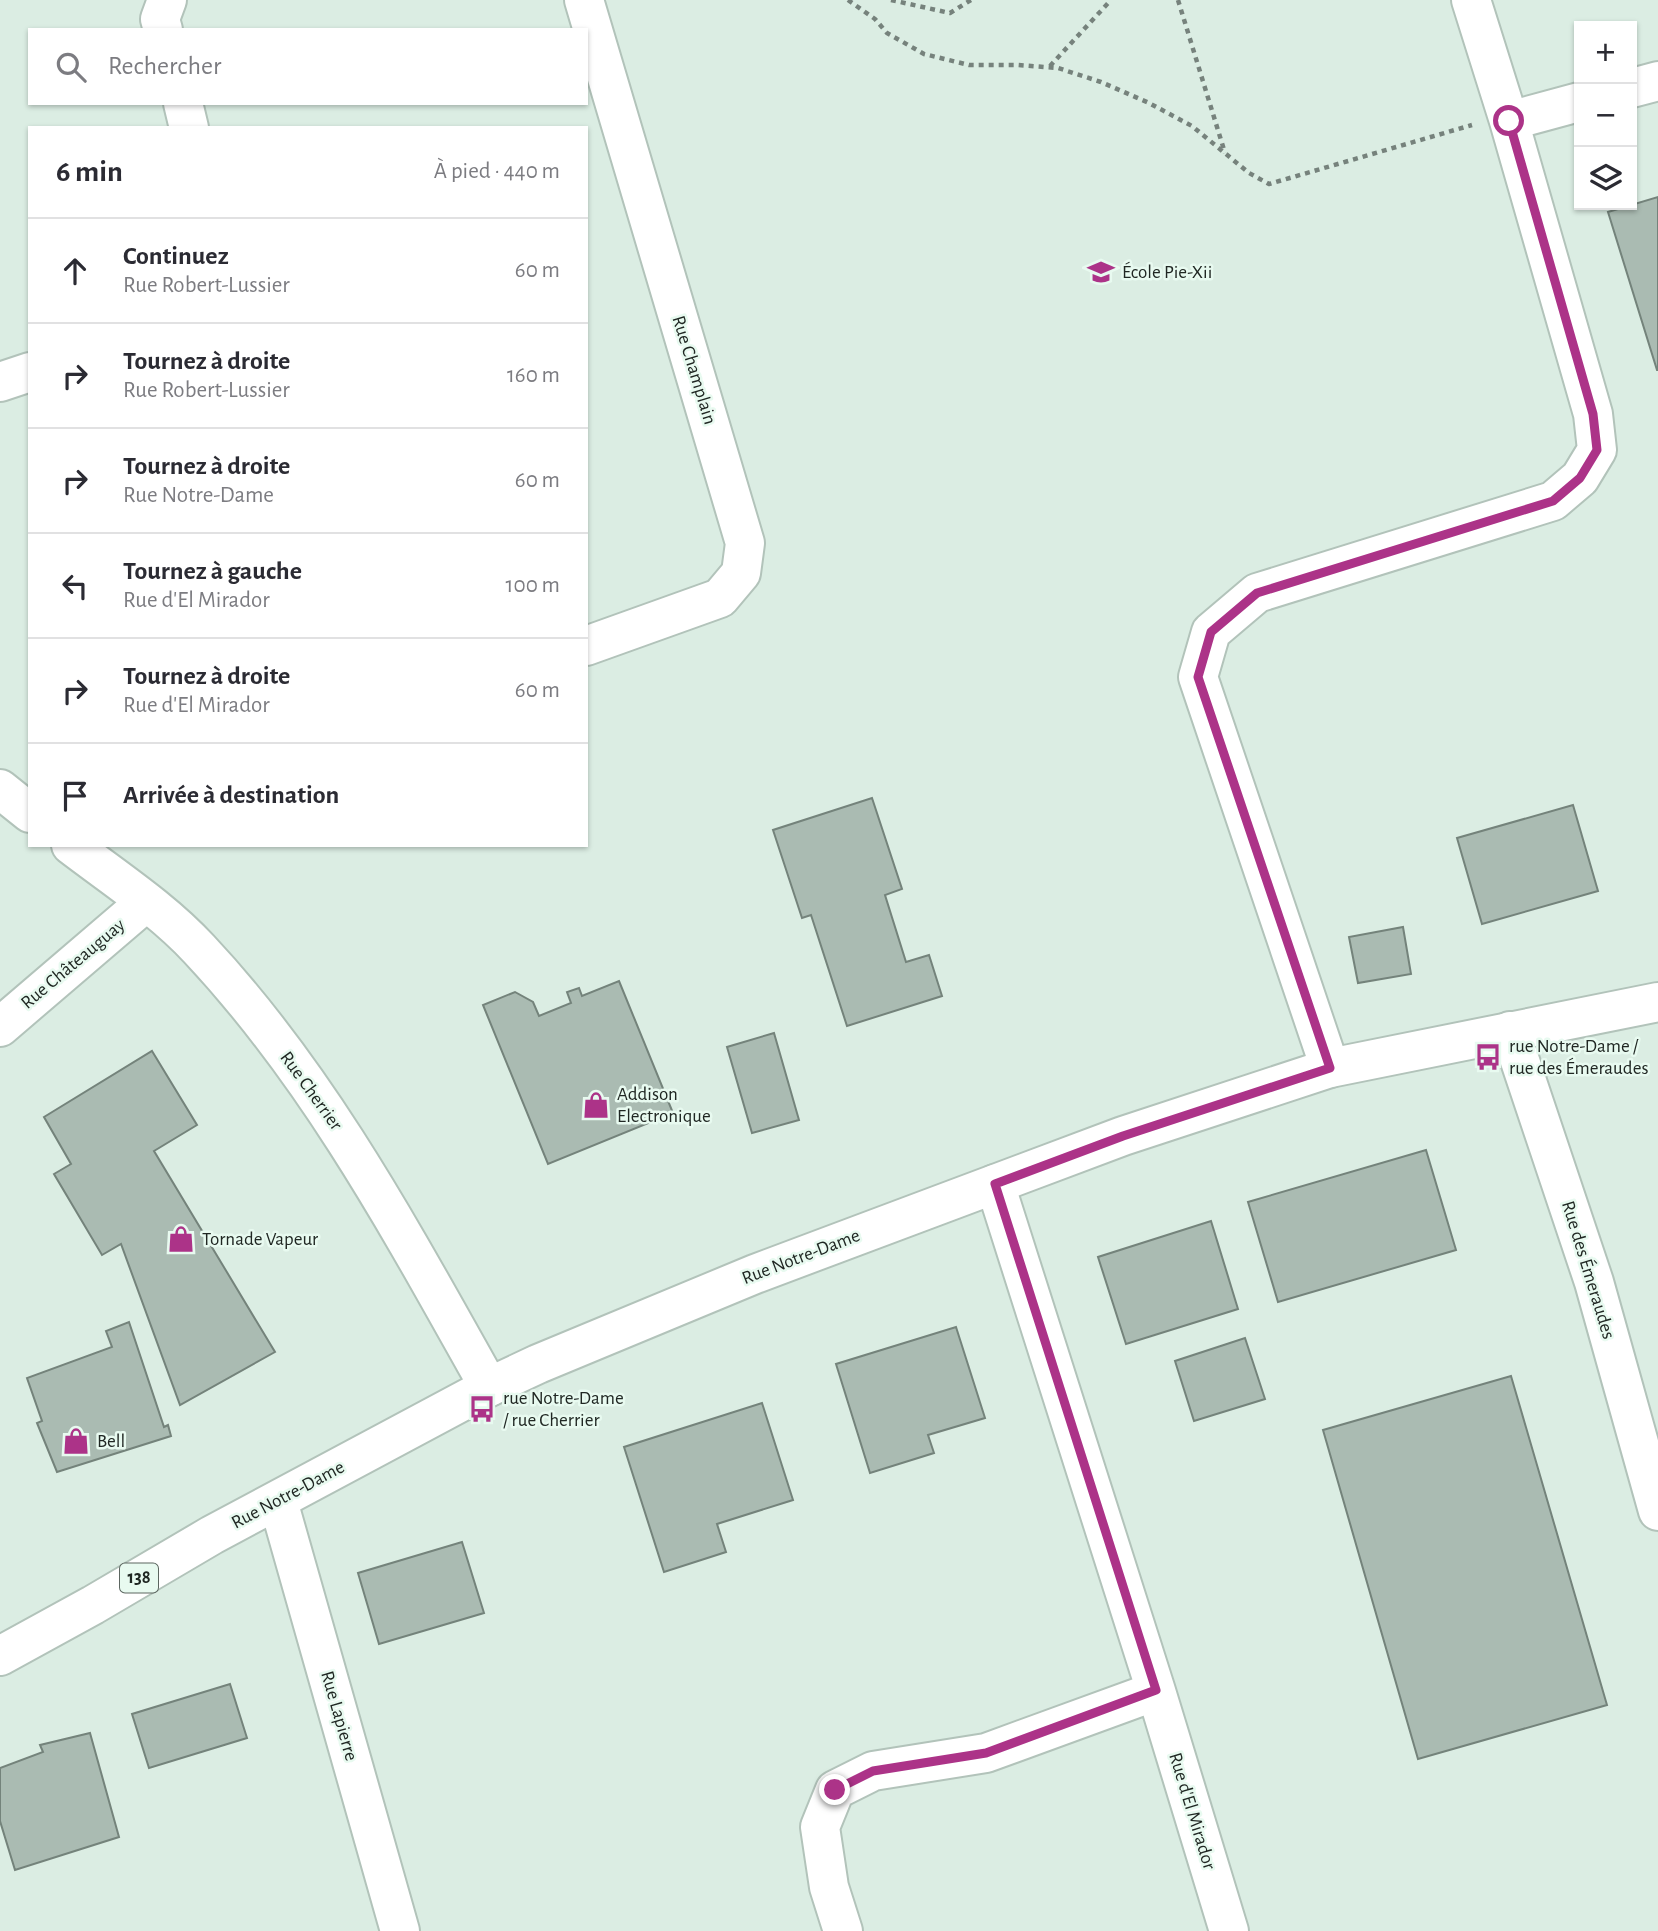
<!DOCTYPE html>
<html lang="fr">
<meta charset="utf-8">
<style>
:root{--surface:#fff;--page:#f7f7f7;--text:#2b2b33;--muted:#7c7c81;--line:#e1e1e2}
body{margin:0;font-family:"Alegreya Sans",sans-serif;background:var(--page);color:var(--text)}
.controls{position:absolute;right:21px;top:21px;display:grid;overflow:hidden;border-radius:0px;box-shadow:0 2px 5px #0004}
.controls button{width:63px;height:63px;display:grid;place-items:center;padding:0;border:0;border-bottom:2px solid var(--line);background:var(--surface);color:var(--text);font:35px sans-serif}
.stop{position:absolute;width:21px;height:21px;margin:-16px;border:5px solid #ac3388;border-radius:50%;background:#fff}
.stop.end{background:#ac3388;border-color:#fff;box-shadow:0 2px 7px #0008}
.list{margin:0;padding:0;list-style:none}
h2{display:flex;justify-content:space-between;align-items:center;height:91px;margin:0;padding:0 28px;font-size:30px}
h2 small{font-size:23px;font-weight:400;color:var(--muted)}
.list li{display:grid;grid-template-columns:46px 1fr auto;gap:21px;align-items:center;box-sizing:border-box;height:105px;padding:0 28px;border-top:2px solid var(--line)}
.list b{display:block;font-size:26px;white-space:nowrap}
.list p{margin:0;font-size:23px;white-space:nowrap;color:var(--muted)}
.list em{font-size:23px;font-style:normal;color:var(--muted)}
.icon{flex:none;width:38px;height:38px;fill:none;stroke:currentColor;stroke-width:2;stroke-linecap:round;stroke-linejoin:round}
.map{position:relative;flex:none;width:1658px;height:1931px;overflow:hidden}
.search{position:absolute;background:var(--surface);box-shadow:0 2px 5px #0004;left:28px;top:28px;width:560px;height:77px;display:flex;align-items:center;gap:18px;box-sizing:border-box;padding:0 24px;border-radius:0px;color:var(--muted);font-size:26px}
.panel{position:absolute;background:var(--surface);box-shadow:0 2px 5px #0004;left:28px;top:126px;width:560px;height:721px;border-radius:0px}
.map>svg:first-child{display:block}
.building{fill:#aabbb2;stroke:#74837b;stroke-width:2}
.lines{fill:none;stroke-linecap:round;stroke-linejoin:round}
.street-casing{stroke:#b2c3ba;stroke-width:42}
.secondary-casing{stroke:#b2c3ba;stroke-width:42}
.primary-casing{stroke:#b2c3ba;stroke-width:42}
.path{stroke:#76827c;stroke-width:4.5;stroke-dasharray:5 5;stroke-linecap:butt}
.street{stroke:#fff;stroke-width:38}
.secondary{stroke:#fff;stroke-width:38}
.primary{stroke:#fff;stroke-width:38}
.route{stroke:#ac3388;stroke-width:9}
.labels{text-anchor:middle;dominant-baseline:central;stroke-width:5;stroke-linejoin:round;paint-order:stroke}
.shield{fill:#e8faf0;stroke:#5c6660;stroke-width:2}
.shield-label{font-size:18px;font-weight:bold;fill:#202723}
.poi-label{font-size:19px;fill:#202723;stroke:#e8faf0;text-anchor:start}
.street-label{font-size:19px;fill:#202723;stroke:#e8faf0}
</style>
<div class="map">
<svg width="1658" height="1931" viewBox="0 0 1658 1931">
<rect width="100%" height="100%" fill="#dbede3"/>
<path class="building" d="M1658 197V370H1657L1608 212Z
M872 798 902 889 885 895 906 962 929 955 942 996 847 1026 811 915 802 918 773 830Z
M1573 805 1598 891 1482 924 1457 838Z
M1403 927 1411 974 1358 983 1349 937Z
M619 981 673 1113 548 1164 483 1005 515 992 533 1002 539 1016 571 1003 567 992 579 988 582 996Z
M774 1033 799 1120 752 1133 727 1047Z
M152 1051 197 1125 154 1151 275 1352 180 1405 121 1244 102 1255 54 1174 71 1164 44 1117Z
M1426 1150 1456 1250 1278 1302 1248 1202Z
M1211 1221 1238 1309 1126 1344 1098 1257Z
M129 1322 164 1427 168 1425 171 1436 57 1472 37 1423 42 1421 27 1378 112 1347 106 1331Z
M956 1327 985 1418 928 1435 934 1453 870 1473 836 1364Z
M1245 1338 1265 1399 1194 1421 1175 1361Z
M1511 1376 1607 1705 1418 1759 1323 1430Z
M762 1403 793 1500 717 1524 726 1552 664 1572 624 1447Z
M462 1542 484 1613 379 1644 358 1573Z
M230 1684 247 1738 149 1768 132 1714Z
M90 1733 119 1837 15 1870 0 1821V1768L43 1752 40 1745Z"/>
<g class="lines">
<defs>
<path id="street" d="M584 0 745 543 741 573 720 598 586 646
M163 30 160 19 167 0
M1632 88 1658 81
M183 103 189 128
M1509 121 1579 102
M0 382 30 372
M0 1027 146 902
M1510 1031 1594 1282 1658 1511
M1330 1068 1198 677 1211 632 1257 593 1553 501 1580 478 1597 450 1593 414 1509 121 1471 0
M995 1184 1156 1691 1229 1931
M278 1501 400 1931
M843 1931 829 1887 820 1827 835 1790 873 1771 986 1753 1156 1691"/>
<path id="secondary" d="M0 789 30 813
M71 845C114 878 162 909 199 949 320 1078 403 1234 489 1387"/>
<path id="primary" d="M0 1656 93 1605 212 1535 489 1387 538 1364 755 1274 1123 1136 1330 1068 1658 1002"/>
</defs>
<use href="#street" class="street-casing"/>
<use href="#secondary" class="secondary-casing"/>
<use href="#primary" class="primary-casing"/>
<path class="path" d="M848 0 875 19 887 33 924 54 969 65H1018L1058 68 1101 82 1149 103 1192 126 1249 173 1269 184 1472 125
M891 0 950 13 971 0
M1178 0 1225 153
M1050 66 1111 0"/>
<use href="#street" class="street"/>
<use href="#secondary" class="secondary"/>
<use href="#primary" class="primary"/>
</g>
<g class="lines">
<path class="route" d="M835 1790 873 1771 986 1753 1156 1690 995 1184 1123 1136 1330 1068 1198 677 1211 632 1257 593 1553 501 1580 478 1597 450 1593 414 1509 121"/>
</g>
<defs>
<symbol id="school-bare" viewBox="-9 -9 18 18"><path d="M0-5L7-2L0 1L-7-2ZM-4 1L0 2.5L4 1V4Q0 6-4 4Z" fill="#ac3388" stroke="#e8faf0" stroke-width="2.5" paint-order="stroke"/></symbol>
<symbol id="bus-bare" viewBox="-9 -9 18 18"><path d="M-5-6H5V4H4V6H2V4H-2V6H-4V4H-5ZM-3.5-4V0h7V-4ZM-3.5 1.2v1.5H-2V1.2ZM2 1.2v1.5H3.5V1.2Z" fill="#ac3388" stroke="#e8faf0" stroke-width="2.5" paint-order="stroke"/></symbol>
<symbol id="shop-bare" viewBox="-9 -9 18 18"><path d="M-5-2.5h2.3a2.7 3.5 0 0 1 5.4 0H5L5.5 6h-11ZM-1.5-2.5h3a1.5 2.3 0 0 0-3 0Z" fill="#ac3388" stroke="#e8faf0" stroke-width="2.5" paint-order="stroke"/></symbol>
</defs>
<g fill-rule="evenodd">
<use href="#school-bare" x="1082" y="253" width="38" height="38"/>
<use href="#bus-bare" x="1469" y="1038" width="38" height="38"/>
<use href="#shop-bare" x="577" y="1086" width="38" height="38"/>
<use href="#shop-bare" x="162" y="1220" width="38" height="38"/>
<use href="#bus-bare" x="463" y="1390" width="38" height="38"/>
<use href="#shop-bare" x="57" y="1422" width="38" height="38"/>
</g>
<g class="labels">
<rect class="shield" x="120" y="1563.5" width="38" height="29" rx="5"/>
<g class="shield-label">
<text x="139" y="1578">138</text>
</g>
<g class="poi-label">
<text x="1122" y="272">École Pie-Xii</text>
<text x="1509" y="1046">rue Notre-Dame /<tspan x="1509" dy="22">rue des Émeraudes</tspan></text>
<text x="617" y="1094">Addison<tspan x="617" dy="22">Electronique</tspan></text>
<text x="202" y="1239">Tornade Vapeur</text>
<text x="503" y="1398">rue Notre-Dame<tspan x="503" dy="22">/ rue Cherrier</tspan></text>
<text x="97" y="1441">Bell</text>
</g>
<g class="street-label">
<text transform="translate(694 370) rotate(73)">Rue Champlain</text>
<text transform="translate(73 964) rotate(-40)">Rue Châteauguay</text>
<text transform="translate(311 1091) rotate(54)">Rue Cherrier</text>
<text transform="translate(801 1257) rotate(-21)">Rue Notre-Dame</text>
<text transform="translate(1588 1270) rotate(73)">Rue des Émeraudes</text>
<text transform="translate(288 1495) rotate(-28)">Rue Notre-Dame</text>
<text transform="translate(339 1716) rotate(74)">Rue Lapierre</text>
<text transform="translate(1192 1811) rotate(73)">Rue d'El Mirador</text>
</g>
</g>
</svg>
<div class="controls">
<button>+</button>
<button>−</button>
<button><svg class="icon" aria-label="layers" viewBox="0 0 24 24"><path d="M12 4l9 5-9 5-9-5zM3 14l9 5 9-5"/></svg></button>
</div>
<div class="stop" style="left:1509px;top:121px"></div>
<div class="stop end" style="left:835px;top:1790px"></div>
<div class="search"><svg class="icon" aria-label="search" viewBox="0 0 24 24"><circle cx="10" cy="10" r="6"/><path d="M15 15l6 6"/></svg>Rechercher</div>
<section class="panel">
<h2>6 min<small>À pied · 440 m</small></h2>
<ul class="list">
<li><svg class="icon" aria-label="ahead" viewBox="0 0 24 24"><path d="M12 20V5M6 11l6-6 6 6"/></svg><div><b>Continuez</b><p>Rue Robert-Lussier</p></div><em>60 m</em></li>
<li><svg class="icon" aria-label="right" viewBox="0 0 24 24"><path d="M7 20v-9h11M14 6l5 5-5 5"/></svg><div><b>Tournez à droite</b><p>Rue Robert-Lussier</p></div><em>160 m</em></li>
<li><svg class="icon" aria-label="right" viewBox="0 0 24 24"><path d="M7 20v-9h11M14 6l5 5-5 5"/></svg><div><b>Tournez à droite</b><p>Rue Notre-Dame</p></div><em>60 m</em></li>
<li><svg class="icon" aria-label="left" viewBox="0 0 24 24"><path d="M17 20v-9H6M10 6l-5 5 5 5"/></svg><div><b>Tournez à gauche</b><p>Rue d'El Mirador</p></div><em>100 m</em></li>
<li><svg class="icon" aria-label="right" viewBox="0 0 24 24"><path d="M7 20v-9h11M14 6l5 5-5 5"/></svg><div><b>Tournez à droite</b><p>Rue d'El Mirador</p></div><em>60 m</em></li>
<li><svg class="icon" aria-label="arrive" viewBox="0 0 24 24"><path d="M6 21V4h12l-3 4 3 4H6"/></svg><div><b>Arrivée à destination</b></div></li>
</ul>
</section>
</div>
